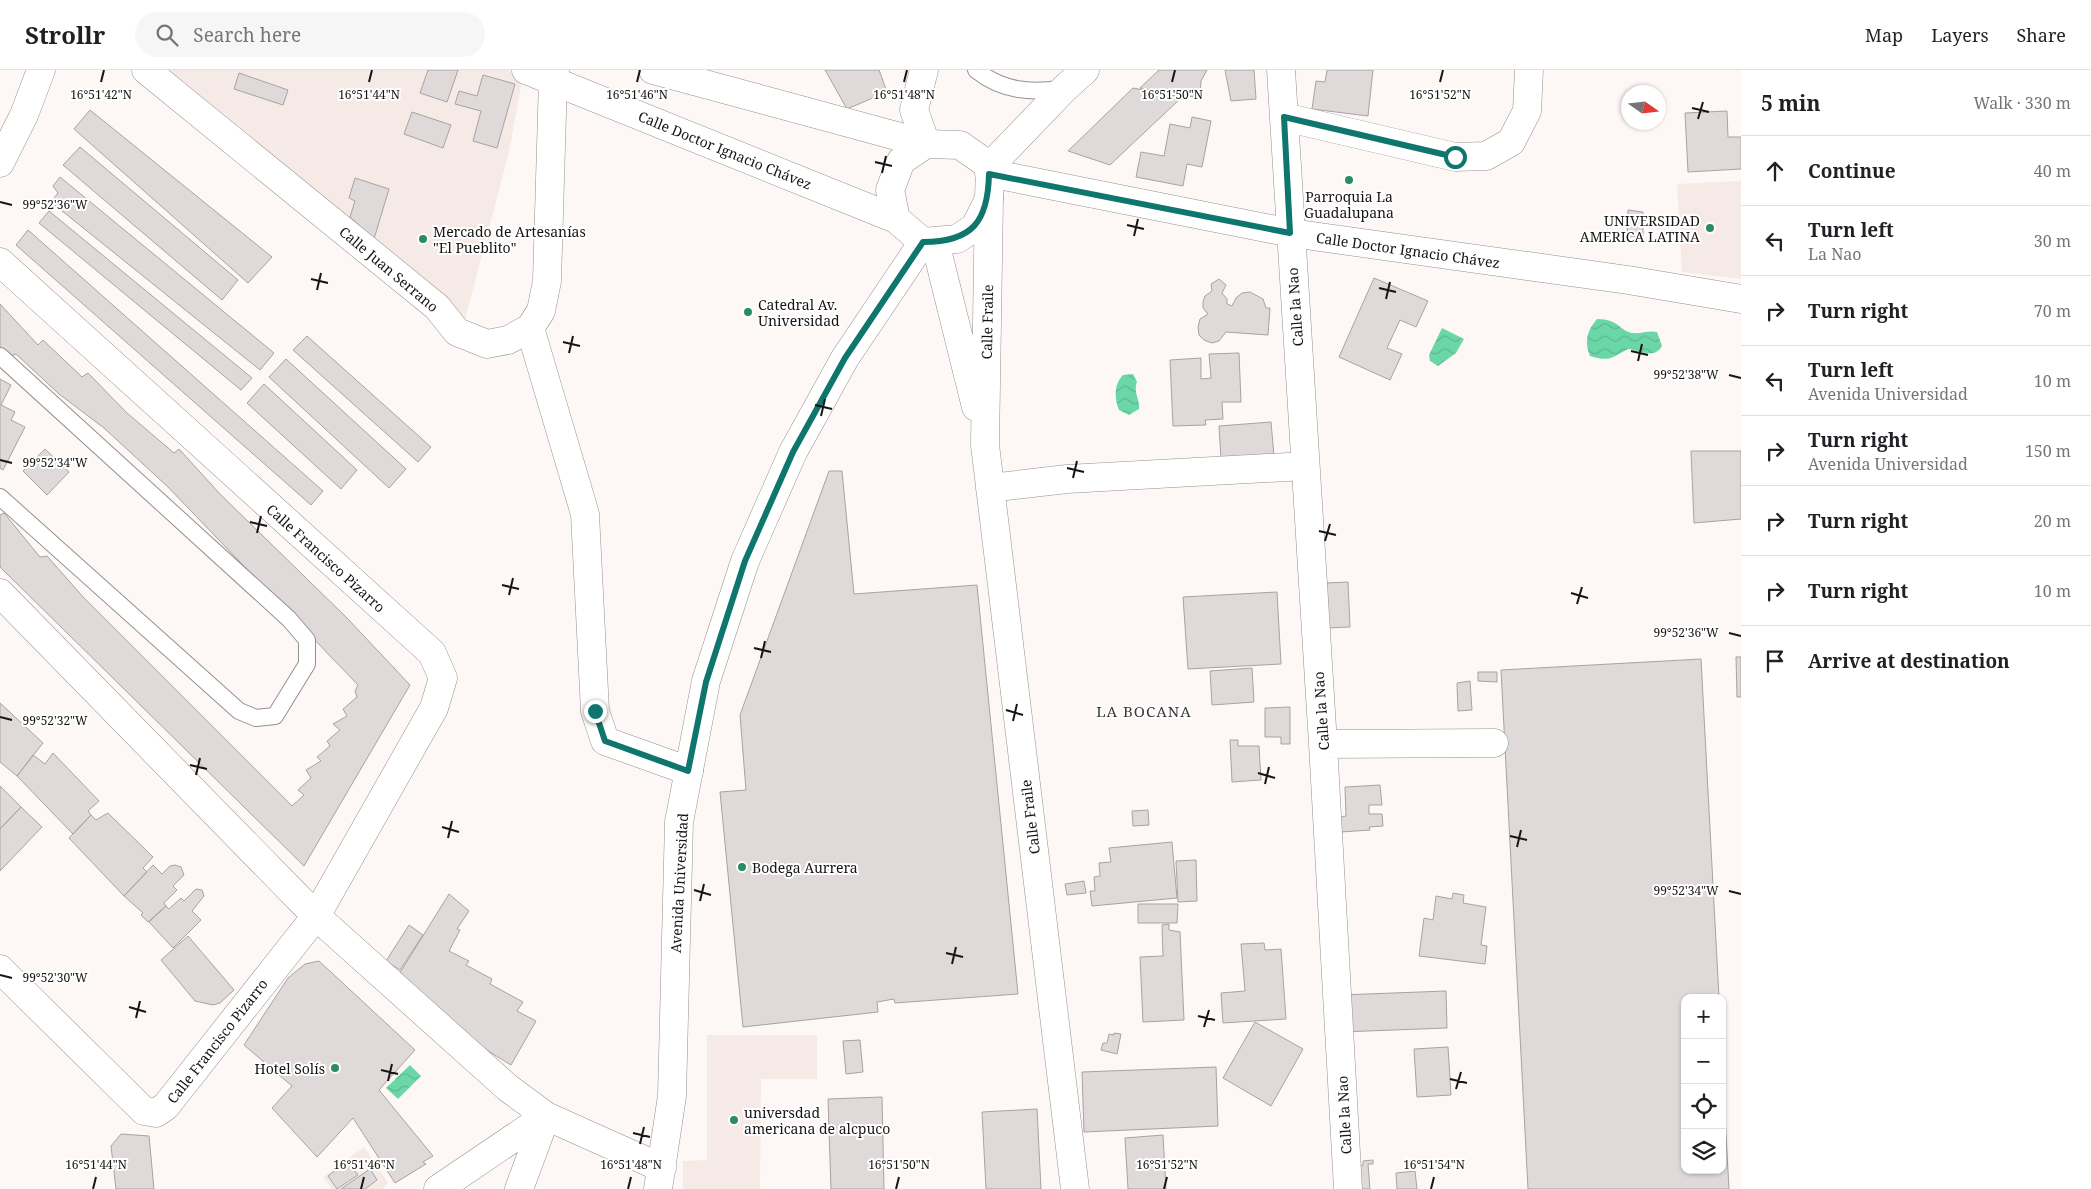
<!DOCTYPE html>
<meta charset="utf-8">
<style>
:root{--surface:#fff;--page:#f6f6f6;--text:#202124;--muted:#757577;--line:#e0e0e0}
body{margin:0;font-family:"Noto Serif",serif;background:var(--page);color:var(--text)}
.controls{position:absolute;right:15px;bottom:15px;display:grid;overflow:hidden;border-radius:10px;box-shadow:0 1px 4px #0004}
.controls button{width:45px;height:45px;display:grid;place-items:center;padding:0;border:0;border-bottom:1px solid var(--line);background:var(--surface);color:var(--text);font:25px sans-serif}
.compass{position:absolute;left:1621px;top:15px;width:45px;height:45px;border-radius:50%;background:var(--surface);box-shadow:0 1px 4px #0004;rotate:104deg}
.stop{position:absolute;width:15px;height:15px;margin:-11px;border:4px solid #0f766e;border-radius:50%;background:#fff}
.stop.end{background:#0f766e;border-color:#fff;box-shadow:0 1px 5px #0008}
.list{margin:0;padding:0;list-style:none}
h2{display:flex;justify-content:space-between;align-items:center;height:65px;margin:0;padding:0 20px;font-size:21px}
h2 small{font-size:16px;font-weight:400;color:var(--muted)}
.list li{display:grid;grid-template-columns:32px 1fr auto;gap:15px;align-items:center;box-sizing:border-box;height:70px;padding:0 20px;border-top:1px solid var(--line)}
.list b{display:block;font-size:19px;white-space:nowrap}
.list p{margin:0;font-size:16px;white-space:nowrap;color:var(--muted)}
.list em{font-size:16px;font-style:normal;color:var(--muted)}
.icon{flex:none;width:28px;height:28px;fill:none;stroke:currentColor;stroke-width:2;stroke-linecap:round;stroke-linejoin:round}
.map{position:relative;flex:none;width:1741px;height:1119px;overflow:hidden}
header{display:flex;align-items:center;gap:30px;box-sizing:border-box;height:70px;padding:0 25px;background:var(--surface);border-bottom:1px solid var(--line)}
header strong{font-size:24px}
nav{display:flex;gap:28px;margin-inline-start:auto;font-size:18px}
.search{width:350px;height:45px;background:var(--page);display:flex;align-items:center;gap:12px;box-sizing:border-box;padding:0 18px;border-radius:28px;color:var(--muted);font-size:19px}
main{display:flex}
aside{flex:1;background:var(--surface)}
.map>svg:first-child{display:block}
.built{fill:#f6eae6}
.water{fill:url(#water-waves)}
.building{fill:#dfdad9;stroke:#a7a3a1}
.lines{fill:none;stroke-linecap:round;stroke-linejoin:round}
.lane-casing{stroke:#95908f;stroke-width:18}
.street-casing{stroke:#95908f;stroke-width:29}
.secondary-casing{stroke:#95908f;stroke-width:29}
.primary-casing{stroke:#95908f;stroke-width:29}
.lane{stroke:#fff;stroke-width:16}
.street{stroke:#fff;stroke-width:28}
.secondary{stroke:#fff;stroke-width:28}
.primary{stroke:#fff;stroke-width:28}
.route{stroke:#0f766e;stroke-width:6}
.ticks{fill:none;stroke:#161414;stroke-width:2}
.poi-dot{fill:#298c67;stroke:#fff;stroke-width:2}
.labels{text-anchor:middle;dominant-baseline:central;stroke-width:4;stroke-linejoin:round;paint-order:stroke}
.street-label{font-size:14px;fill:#161414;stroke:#fff}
.poi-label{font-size:14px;fill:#161414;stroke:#fff;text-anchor:start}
.neighbourhood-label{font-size:15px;letter-spacing:1px;fill:#3c3837;stroke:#fff}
.ticks-label{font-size:12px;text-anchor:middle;fill:#161414;stroke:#fff;stroke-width:4;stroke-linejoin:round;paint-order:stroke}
</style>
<header>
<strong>Strollr</strong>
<div class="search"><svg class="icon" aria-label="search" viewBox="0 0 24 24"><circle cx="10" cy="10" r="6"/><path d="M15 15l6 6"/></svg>Search here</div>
<nav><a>Map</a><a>Layers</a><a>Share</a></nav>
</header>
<main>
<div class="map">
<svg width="1741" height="1119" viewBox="0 0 1741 1119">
<defs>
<pattern id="water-waves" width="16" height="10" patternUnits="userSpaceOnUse" patternTransform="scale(1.25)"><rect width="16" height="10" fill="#6bd7a9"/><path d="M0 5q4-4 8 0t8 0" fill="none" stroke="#5cb891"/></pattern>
</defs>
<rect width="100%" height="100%" fill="#fdf8f6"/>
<path class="built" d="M160 0H507L523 5 509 82 463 257Z
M1741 111V209L1682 202 1677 114Z
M707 965H817V1009H761L760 1119H683V1091L707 1090Z
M364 1077 388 1112 383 1119H332L323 1107Z"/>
<path class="water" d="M1597 249C1620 249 1620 262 1633 263 1642 264 1648 260 1657 262L1662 276C1654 290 1640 280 1628 279 1611 288 1610 292 1590 286 1584 271 1587 261 1597 249Z
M1442 258 1464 269 1456 283 1438 296 1430 291 1429 285Z
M1133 304 1137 312C1133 323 1140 329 1139 339L1129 345 1119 340C1114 328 1114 314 1123 305Z
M410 995 421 1006 398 1029 386 1018Z"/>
<path class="building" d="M428 0H458L447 32 420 23Z
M825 0H879L887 22 847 39Z
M1159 0H1207L1201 11 1200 28 1140 18Z
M1225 0H1254L1256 29 1231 31Z
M1327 0H1373L1368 46 1312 39 1316 11 1325 12Z
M239 3 288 20 283 35 234 19Z
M483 5 515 14 497 78 473 71 481 41 455 34 459 21 477 26Z
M1133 18 1182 27 1110 95 1068 81Z
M90 40 272 187 248 213 74 59Z
M1727 41 1728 67H1741V99L1688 102 1685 43Z
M412 42 451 55 443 78 404 64Z
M1192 47 1211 51 1202 97 1187 94 1183 116 1136 107 1141 82 1164 86 1170 54 1190 58Z
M80 77 238 210 222 230 63 95Z
M60 107 274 283 260 300 51 132 58 123 53 116Z
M355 108 389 119 374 169 350 147 355 131 349 128Z
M1628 140 1643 142V166L1627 167Z
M49 141 252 308 241 320 39 153Z
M28 160 323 421 311 435 16 175Z
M1374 208 1428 231 1416 257 1400 250 1387 278 1402 284 1390 310 1339 287Z
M1219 209 1226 215 1222 223 1227 229V234L1232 236 1236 228 1242 223 1250 222 1263 229 1266 238H1270L1268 265 1226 262 1219 271 1212 273 1204 270 1199 265 1198 257 1200 249 1208 244 1203 238V232L1205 226 1212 221 1211 214Z
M0 234 38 275 43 270 82 307 88 303 127 343 174 383 179 379 220 424 347 548 410 615 304 796 0 497V445L4 443 40 487 47 486 84 528 292 736 304 725 298 720 311 708 306 700 321 691 317 687 330 676 327 671 340 660 333 654 347 646 343 639 357 627 355 621 358 615 168 417 104 358 59 324 16 284 8 287 0 278Z
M307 266 431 377 418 392 293 280Z
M1239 283 1241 332H1222L1223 349 1205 350 1206 355 1173 356 1170 290 1201 288V309L1211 308 1209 284Z
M286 289 406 399 389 418 269 307Z
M0 309 11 315 1 335 15 342 11 350 25 357 3 400 0 398Z
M264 314 357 400 341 419 247 333Z
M1271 352 1274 386 1221 390 1219 356Z
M45 379 69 402 47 425 23 401Z
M1691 381H1741V449L1694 453Z
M829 401H842L854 524 977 515 1018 924 895 933 894 929 877 932 878 942 743 957 720 722 746 720 740 645Z
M1348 512 1350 557 1328 558 1325 513Z
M1277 522 1281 594 1188 599 1183 527Z
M1736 587H1741V627H1737Z
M1701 589 1719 928H1685V1100H1722V993L1729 1119H1528L1501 600Z
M1252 598 1254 632 1212 635 1210 601Z
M1478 602H1497V612L1478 611Z
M1470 611 1472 640 1458 641 1457 613Z
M0 633 43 673 17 706 0 692Z
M1290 637V674H1281V667H1265V638Z
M1230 670H1238V676H1259L1261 710 1232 712Z
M53 683 99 731 88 741 91 745 73 764 17 706 33 685 45 694Z
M1380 715 1382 735H1369V744H1382L1383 756 1369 757 1370 760 1341 762V747L1346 746 1345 717Z
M0 716 21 737 0 759Z
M21 737 42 757 0 801V759Z
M1148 740 1149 755 1133 756 1132 741Z
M108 743 153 787 143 798 147 802 124 826 69 768 91 745 96 750Z
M1172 772 1177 828 1092 836 1090 821H1095L1094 807 1100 806 1099 793 1111 792 1109 778Z
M1196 790 1197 831 1178 832 1176 791Z
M153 795 162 804 170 796 175 795 181 797 184 805 173 816 177 820 164 833 166 836 148 852 141 845 143 843 124 826Z
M1084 811 1086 823 1067 825 1065 814Z
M196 819 202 820 204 826 192 841 201 850 173 878 149 852 166 836 169 839 181 828 184 831Z
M1453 823 1464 825 1463 833 1486 837 1481 875 1487 876 1485 894 1419 886 1424 848 1433 850 1436 826 1452 829Z
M449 824 469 841 457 859 460 860 449 881 469 891 466 895 492 909 490 914 523 932 517 941 536 951 511 995 459 963 396 909Z
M1138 834H1178L1177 853H1138Z
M1169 854V860L1180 862 1184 950 1143 952 1140 887 1163 886 1162 855Z
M409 855 423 865 400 900 386 891Z
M188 866 234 920 220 933 213 935 195 931 161 890Z
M1264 873 1265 880 1281 879 1286 949 1223 953 1221 923 1245 921 1241 874Z
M319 891 415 980 379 1020 433 1086 423 1092 426 1094 395 1113 353 1048 317 1087 272 1038 292 1016 244 975 288 908 305 894Z
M1446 921 1447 958 1341 962 1340 925Z
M1255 952 1303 979 1271 1036 1223 1008Z
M1114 963 1121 964 1117 984 1101 980 1103 973H1107L1109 964 1114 965Z
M860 970 863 1002 846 1004 843 971Z
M1448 977 1451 1025 1417 1027 1414 979Z
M1216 997 1218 1056 1084 1062 1082 1002Z
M882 1027 884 1119H831L828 1029Z
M1037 1039 1041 1119H986L982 1042Z
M121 1064 149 1066 154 1119H116L111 1076Z
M1163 1065 1166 1119H1128L1125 1068Z
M1373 1090V1094H1368L1370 1119H1356L1360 1096 1363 1095V1091Z
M347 1091 358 1105 337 1119 328 1106Z
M370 1099 377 1110 365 1119H341Z
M1415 1101 1417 1119H1397L1396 1103Z"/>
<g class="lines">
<defs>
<path id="lane" d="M976 0C1002 21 1031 24 1063 18
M0 286 289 549 307 570V594L275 646 256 648 239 641 0 427"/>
<path id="street" d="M146 0 437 237 457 262 487 274 508 270 530 258 541 241 547 211 553 9 555 0
M924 0 914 40 926 74
M1281 0 1323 674 1348 1119
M1284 47 1455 87 1486 86 1511 72 1527 41 1529 0
M989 103 1291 163 1628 210 1741 229
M989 129 985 375 1075 1119
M935 172 976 337
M0 192 432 583 443 608 434 638 316 846 166 1036 156 1043 144 1041 0 899
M530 258 585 444 595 641 605 671 689 701
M990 418 1067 409 1305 396
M0 523 316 846 508 1018 546 1046 662 1098
M1323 674 1494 673
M438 1119 546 1046
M519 1119 546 1046"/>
<path id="secondary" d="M526 0 896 149
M653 0 926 74
M990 96 960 75 926 74 901 91 890 120 896 149 923 172 957 169 975 157 989 129 990 96 1065 18 1085 0
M658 1119 672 1026 679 752 706 611 745 491 793 382 845 288 923 172"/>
<path id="primary" d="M0 93 24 45 41 0"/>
</defs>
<use href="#lane" class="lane-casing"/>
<use href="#street" class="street-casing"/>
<use href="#secondary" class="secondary-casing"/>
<use href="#primary" class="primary-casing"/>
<use href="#lane" class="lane"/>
<use href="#street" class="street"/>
<use href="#secondary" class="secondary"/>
<use href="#primary" class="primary"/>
</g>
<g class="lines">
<path class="route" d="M595 641 605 671 688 701 706 612 745 491 793 382 845 288 923 172C973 172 988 151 989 104L1290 163 1284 47 1455 87"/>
</g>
<path class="ticks" d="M101 12 104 0M369 12 372 0M637 12 640 0M904 12 907 0M1172 12 1175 0M1440 12 1443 0M1692 38 1709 42M1698 49 1703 32M875 92 892 96M882 103 886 86M0 132 12 135M1127 155 1144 159M1134 166 1138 149M311 209 328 213M1379 218 1396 222M317 220 321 203M1386 229 1390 212M563 272 580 276M1631 281 1648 285M569 283 573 266M1638 291 1642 274M1729 305 1741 308M815 335 832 339M821 346 825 329M0 390 12 393M1067 398 1084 402M1073 408 1077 391M250 452 267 456M1319 461 1336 465M257 463 261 446M1325 471 1330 454M502 515 519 519M1571 523 1588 528M509 525 513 508M1577 534 1582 517M1729 563 1741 566M754 578 771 582M761 588 765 571M1006 640 1023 645M0 647 12 650M1013 651 1017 634M190 695 207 699M1258 703 1275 708M196 705 200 688M1265 714 1269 697M442 757 459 762M1510 766 1527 770M448 768 452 751M1517 777 1521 760M694 820 711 825M1729 821 1741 824M700 831 704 814M946 883 963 887M952 894 956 877M0 905 12 908M129 937 146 942M1198 946 1215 950M136 948 140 931M1204 957 1209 940M381 1000 398 1004M1450 1009 1467 1013M388 1011 392 994M1456 1019 1461 1002M633 1063 650 1067M640 1074 644 1057M93 1119 96 1107M361 1119 364 1107M628 1119 631 1107M896 1119 899 1107M1164 1119 1167 1107M1431 1119 1434 1107"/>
<g class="poi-dot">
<circle cx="1349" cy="110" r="5"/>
<circle cx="1710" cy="158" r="5"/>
<circle cx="423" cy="169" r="5"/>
<circle cx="748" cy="242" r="5"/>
<circle cx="742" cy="797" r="5"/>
<circle cx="335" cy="998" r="5"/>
<circle cx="734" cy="1050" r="5"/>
</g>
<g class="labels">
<g class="street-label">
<text transform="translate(725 80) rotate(22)">Calle Doctor Ignacio Chávez</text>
<text transform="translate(1408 180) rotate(8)">Calle Doctor Ignacio Chávez</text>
<text transform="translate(389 199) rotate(40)">Calle Juan Serrano</text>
<text transform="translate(1295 237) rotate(-94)">Calle la Nao</text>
<text transform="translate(987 252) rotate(-89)">Calle Fraile</text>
<text transform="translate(326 488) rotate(42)">Calle Francisco Pizarro</text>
<text transform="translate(1321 641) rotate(-94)">Calle la Nao</text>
<text transform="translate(1030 747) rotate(-97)">Calle Fraile</text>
<text transform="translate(679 813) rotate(-87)">Avenida Universidad</text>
<text transform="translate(217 971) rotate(-52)">Calle Francisco Pizarro</text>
<text transform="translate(1344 1045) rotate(-93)">Calle la Nao</text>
</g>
<g class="poi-label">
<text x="1349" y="126" text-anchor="middle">Parroquia La<tspan x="1349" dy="16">Guadalupana</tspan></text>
<text x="1700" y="150" text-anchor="end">UNIVERSIDAD<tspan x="1700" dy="16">AMERICA LATINA</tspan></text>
<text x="433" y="161">Mercado de Artesanías<tspan x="433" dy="16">"El Pueblito"</tspan></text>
<text x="758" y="234">Catedral Av.<tspan x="758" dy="16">Universidad</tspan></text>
<text x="752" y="797">Bodega Aurrera</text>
<text x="325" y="998" text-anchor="end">Hotel Solís</text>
<text x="744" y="1042">universdad<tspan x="744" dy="16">americana de alcpuco</tspan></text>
</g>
<g class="neighbourhood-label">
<text x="1144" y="641">LA BOCANA</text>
</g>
</g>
<g class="ticks-label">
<text x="101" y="29">16°51'42"N</text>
<text x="369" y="29">16°51'44"N</text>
<text x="637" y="29">16°51'46"N</text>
<text x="904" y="29">16°51'48"N</text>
<text x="1172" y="29">16°51'50"N</text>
<text x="1440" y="29">16°51'52"N</text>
<text x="55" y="139">99°52'36"W</text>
<text x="1686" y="309">99°52'38"W</text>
<text x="55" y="397">99°52'34"W</text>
<text x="1686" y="567">99°52'36"W</text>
<text x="55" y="655">99°52'32"W</text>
<text x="1686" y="825">99°52'34"W</text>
<text x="55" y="912">99°52'30"W</text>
<text x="96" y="1099">16°51'44"N</text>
<text x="364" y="1099">16°51'46"N</text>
<text x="631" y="1099">16°51'48"N</text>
<text x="899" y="1099">16°51'50"N</text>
<text x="1167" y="1099">16°51'52"N</text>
<text x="1434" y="1099">16°51'54"N</text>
</g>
</svg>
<div class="controls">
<button>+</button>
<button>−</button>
<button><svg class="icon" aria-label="locate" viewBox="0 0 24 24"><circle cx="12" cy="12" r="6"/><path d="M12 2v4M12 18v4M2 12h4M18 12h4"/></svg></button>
<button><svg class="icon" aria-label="layers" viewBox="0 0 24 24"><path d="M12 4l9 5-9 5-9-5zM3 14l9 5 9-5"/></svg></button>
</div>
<svg class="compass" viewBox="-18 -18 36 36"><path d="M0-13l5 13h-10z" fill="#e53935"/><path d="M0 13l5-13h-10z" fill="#757577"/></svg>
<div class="stop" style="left:1455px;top:87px"></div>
<div class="stop end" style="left:595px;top:641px"></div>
</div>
<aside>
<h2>5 min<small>Walk · 330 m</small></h2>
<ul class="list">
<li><svg class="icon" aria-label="ahead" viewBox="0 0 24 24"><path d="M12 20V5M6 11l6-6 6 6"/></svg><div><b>Continue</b></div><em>40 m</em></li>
<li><svg class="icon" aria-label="left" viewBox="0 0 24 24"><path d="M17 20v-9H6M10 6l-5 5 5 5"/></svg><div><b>Turn left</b><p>La Nao</p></div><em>30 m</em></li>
<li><svg class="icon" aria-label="right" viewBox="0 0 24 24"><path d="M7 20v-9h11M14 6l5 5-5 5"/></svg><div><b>Turn right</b></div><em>70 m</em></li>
<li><svg class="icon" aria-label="left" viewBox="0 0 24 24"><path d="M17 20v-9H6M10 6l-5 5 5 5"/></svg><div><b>Turn left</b><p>Avenida Universidad</p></div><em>10 m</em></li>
<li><svg class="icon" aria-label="right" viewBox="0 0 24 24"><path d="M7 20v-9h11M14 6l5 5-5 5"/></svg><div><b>Turn right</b><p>Avenida Universidad</p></div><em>150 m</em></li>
<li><svg class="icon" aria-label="right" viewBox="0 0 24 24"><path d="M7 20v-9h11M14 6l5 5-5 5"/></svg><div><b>Turn right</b></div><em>20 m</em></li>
<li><svg class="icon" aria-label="right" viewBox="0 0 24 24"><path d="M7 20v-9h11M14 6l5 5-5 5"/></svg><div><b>Turn right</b></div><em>10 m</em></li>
<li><svg class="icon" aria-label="arrive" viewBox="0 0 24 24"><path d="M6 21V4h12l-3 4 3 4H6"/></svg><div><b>Arrive at destination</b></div></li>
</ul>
</aside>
</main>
